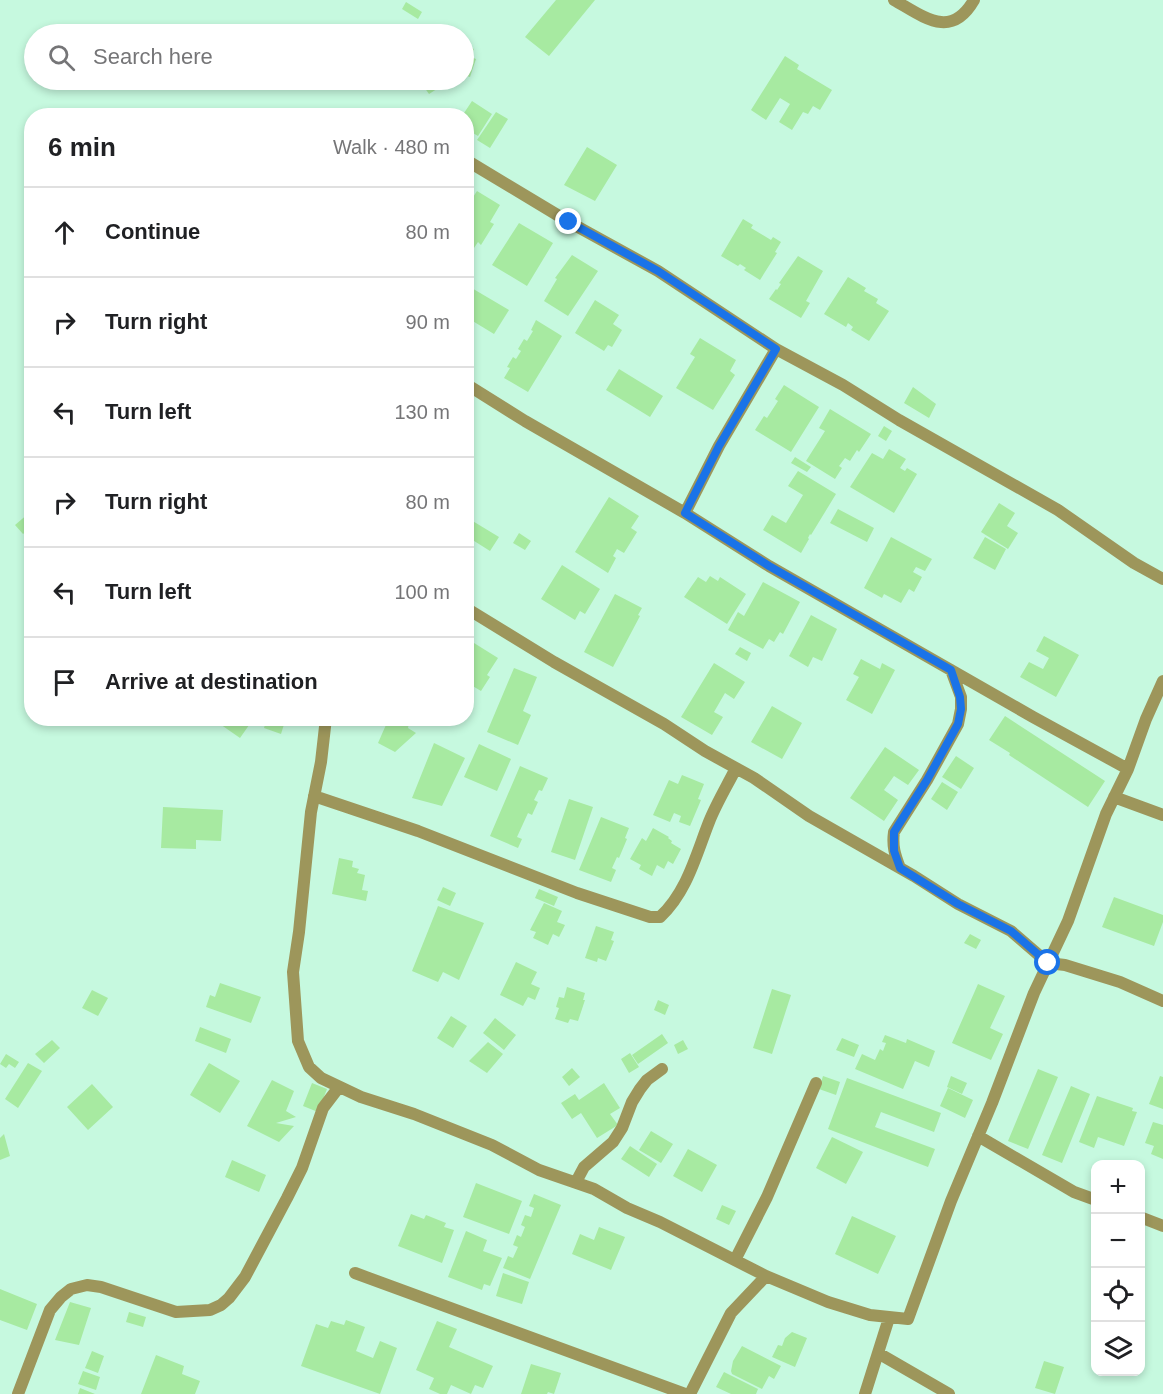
<!DOCTYPE html>
<meta charset="utf-8">
<style>
:root{--surface:#fff;--page:#f2f2f2;--text:#202124;--muted:#757577;--line:#e0e0e0}
body{margin:0;font-family:Arial,sans-serif;background:var(--page);color:var(--text)}
.controls{position:absolute;right:18px;bottom:18px;display:grid;overflow:hidden;border-radius:12px;box-shadow:0 3px 9px #0003}
.controls button{width:54px;height:54px;display:grid;place-items:center;padding:0;border:0;border-bottom:2px solid var(--line);background:var(--surface);color:var(--text);font:30px sans-serif}
.stop{position:absolute;width:18px;height:18px;margin:-14px;border:4px solid #1a73e8;border-radius:50%;background:#fff}
.stop.end{background:#1a73e8;border-color:#fff;box-shadow:0 2px 6px #0008}
.list{margin:0;padding:0;list-style:none}
h2{display:flex;justify-content:space-between;align-items:center;height:78px;margin:0;padding:0 24px;font-size:26px}
h2 small{font-size:20px;font-weight:400;color:var(--muted)}
.list li{display:grid;grid-template-columns:39px 1fr auto;gap:18px;align-items:center;box-sizing:border-box;height:90px;padding:0 24px;border-top:2px solid var(--line)}
.list b{display:block;font-size:22px;white-space:nowrap}
.list em{font-size:20px;font-style:normal;color:var(--muted)}
.icon{flex:none;width:33px;height:33px;fill:none;stroke:currentColor;stroke-width:2;stroke-linecap:round;stroke-linejoin:round}
.map{position:relative;flex:none;width:1163px;height:1394px;overflow:hidden}
.search{position:absolute;background:var(--surface);box-shadow:0 3px 9px #0003;left:24px;top:24px;width:450px;height:66px;display:flex;align-items:center;gap:15px;box-sizing:border-box;padding:0 21px;border-radius:33px;color:var(--muted);font-size:22px}
.panel{position:absolute;background:var(--surface);box-shadow:0 3px 9px #0003;left:24px;top:108px;width:450px;height:618px;border-radius:24px}
.map>svg:first-child{display:block}
.building{fill:#a7eaa1}
.lines{fill:none;stroke-linecap:round;stroke-linejoin:round}
.street{stroke:#9d965b;stroke-width:12}
.route{stroke:#1a73e8;stroke-width:8}
</style>
<div class="map">
<svg width="1163" height="1394" viewBox="0 0 1163 1394">
<rect width="100%" height="100%" fill="#c6f9df"/>
<path class="building" d="M556 0H595L549 56 525 37Z
M406 2 422 12 418 19 402 9Z
M464 45 474 49 471 57 476 59 470 77 464 75Z
M785 56 799 65 797 69 832 90 820 110 813 106 808 114 803 112 792 130 779 122 790 104 780 98 766 120 751 110Z
M419 80H451L429 94Z
M472 101 492 114 478 136 466 129V116H462Z
M496 112 508 119 490 148 477 140Z
M587 147 617 165 595 201 564 185Z
M477 191 500 205 490 222 494 224 481 245 478 242 466 260V208Z
M743 219 753 225 751 228 771 240 773 237 781 242 775 252 777 253 760 280 744 270 746 268 740 264 738 266 721 256Z
M519 223 553 243 527 286 492 265Z
M572 255 598 271 568 316 544 301 557 279 555 278Z
M798 256 823 271 806 301 810 303 801 318 769 299 776 289 777 290 781 284 779 283Z
M848 277 866 288 864 291 878 299 876 303 889 311 869 341 851 330 853 327 848 323 846 327 824 314Z
M470 287 509 310 494 334 466 317V293Z
M595 300 619 315 613 324 622 330 612 347 608 345 604 351 575 333Z
M536 320 562 336 528 392 504 378 510 368 507 367 513 357 516 359 521 351 518 349 524 339 527 341 533 331 531 330Z
M700 338 736 360 730 371 735 375 713 410 676 388 695 357 690 354Z
M619 369 663 396 650 417 606 390Z
M784 385 819 407 791 452 755 430 764 416 767 418 778 401 775 399Z
M913 387 936 404 929 418 904 403Z
M830 409 871 434 859 452 857 450 850 461 845 458 839 466 842 468 835 479 806 461 825 431 819 428Z
M884 426 892 431 886 441 878 436Z
M889 449 906 459 900 468 905 471 907 468 917 474 894 513 850 487 872 453 883 459Z
M795 457 811 467 807 472 791 463Z
M798 471 836 494 811 535 810 534 808 538 809 539 801 553 763 530 772 515 786 523 803 495 788 486Z
M609 497 639 516 631 528 637 532 624 553 617 549 613 556 616 558 608 573 575 552Z
M999 503 1015 513 1007 526 1018 533 1008 549 981 532Z
M838 509 874 528 867 542 830 523Z
M29 513 32 515V527L23 534 15 525Z
M466 517 499 537 490 551 471 539 466 547Z
M519 533 531 541 525 550 513 543Z
M891 537 932 559 925 571 916 567 913 572 922 577 914 592 909 589 901 603 884 594 882 598 864 588Z
M985 537 1006 549 995 570 973 558Z
M562 565 600 589 585 614 580 611 575 620 541 599Z
M710 576 718 581 720 577 746 594 727 624 684 597 698 577 706 582Z
M763 582 800 602 783 634 780 632 774 642 769 639 763 649 728 630 738 612 744 616Z
M615 594 642 608 638 615 640 616 613 667 584 652Z
M811 615 837 629 822 661 813 657 808 667 789 656Z
M1044 636 1079 655 1056 697 1020 677 1029 662 1043 669 1049 658 1036 651Z
M474 643 498 658 487 675 490 677 481 691 466 682V655Z
M740 647 751 653 747 661 735 654Z
M861 659 880 669 882 663 895 670 872 714 846 700 859 677 853 674Z
M714 663 745 682 734 699 725 693 714 712 723 717 712 735 681 717Z
M514 668 537 677 523 711 531 715 518 745 487 732Z
M772 706 802 723 782 759 751 742Z
M1005 716 1105 781 1088 807 1009 755 1010 753 989 740Z
M195 718H208L204 725Z
M220 718H254L240 738 217 722Z
M267 718H286L281 734 264 728Z
M389 718H410L408 728 416 733 395 752 378 743Z
M434 743 465 758 442 806 412 798Z
M479 744 511 759 497 791 464 777Z
M885 747 919 770 908 785 894 776 884 790 898 800 884 821 850 798Z
M956 756 974 768 961 789 942 777Z
M520 766 548 778 542 791 539 790 534 800 538 802 532 815 528 813 517 837 522 839 518 848 490 836Z
M682 775 704 784 698 799 701 800 690 826 679 822 681 816 674 813 670 822 653 815 669 780 678 784Z
M942 782 958 792 947 810 931 799Z
M569 799 593 807 575 860 551 852Z
M163 807 223 810 221 841 196 840V849L161 848Z
M601 817 629 828 625 838 627 839 619 858 617 857 612 868 616 870 611 882 579 870Z
M653 828 669 837 668 838 672 841 671 843 681 849 673 864 668 861 664 869 657 865 652 876 639 869 641 865 630 859 642 838 646 841Z
M339 858 353 861 352 867 359 869 357 873 365 875 362 890 368 891 366 901 332 894Z
M443 887 456 893 450 906 437 900Z
M539 889 558 897 554 906 535 898Z
M1114 897 1163 915V922L1154 946 1102 927Z
M544 903 562 911 557 922 565 925 559 937 553 934 548 945 533 938 536 932 530 930Z
M438 906 484 923 459 980 443 972 438 982 412 971Z
M596 926 614 932 611 940 614 941 606 961 598 958 597 962 585 958Z
M970 934 981 940 976 949 964 943Z
M516 962 537 972 531 984 540 988 535 1000 528 997 523 1006 500 995Z
M220 983 261 997 251 1023 206 1007 210 995 215 997Z
M978 984 1005 996 990 1028 1003 1034 991 1060 952 1043Z
M567 987 585 993 583 1000H585L578 1021 570 1019 568 1023 555 1019 559 1008 556 1007 559 997 564 998Z
M772 989 791 995 772 1054 753 1048Z
M92 990 108 998 98 1016 82 1008Z
M658 1000 669 1005 665 1015 654 1010Z
M451 1016 467 1026 453 1048 437 1038Z
M495 1018 516 1035 504 1050 483 1033Z
M200 1027 231 1039 226 1053 195 1041Z
M662 1034 668 1043 638 1064 632 1055Z
M885 1035 906 1043 907 1039 935 1051 929 1067 915 1061 903 1089 855 1069 862 1054 875 1060 880 1049 883 1051 886 1043 882 1042Z
M842 1038 859 1045 854 1057 836 1050Z
M52 1040 60 1048 44 1063 35 1054Z
M683 1040 688 1049 678 1054 674 1045Z
M488 1042 503 1054 487 1073 469 1061Z
M630 1053 639 1067 629 1073 621 1059Z
M6 1054 19 1062 15 1068 9 1064 6 1068 0 1064Z
M28 1063 42 1071 18 1108 5 1099Z
M209 1063 240 1081 220 1113 190 1095Z
M572 1068 580 1077 569 1086 562 1077Z
M1038 1069 1058 1077 1028 1149 1008 1141Z
M823 1076 840 1082 836 1095 819 1089Z
M951 1076 967 1083 962 1094 947 1087Z
M1160 1076 1163 1077V1109L1149 1104Z
M847 1078 941 1113 934 1132 881 1112 875 1127 935 1149 928 1167 828 1129Z
M272 1080 294 1091 286 1111 296 1117 276 1123 294 1126 279 1142 247 1126Z
M312 1083 327 1089 318 1112 303 1106Z
M604 1083 620 1108 610 1114 618 1125 597 1138 581 1113 572 1119 561 1103 575 1094 579 1100Z
M92 1084 113 1107 88 1130 67 1107Z
M1071 1086 1090 1094 1062 1163 1042 1155Z
M948 1088 973 1100 965 1118 940 1106Z
M1097 1096 1133 1108 1132 1111 1137 1112 1124 1146 1098 1137 1094 1148 1079 1142Z
M1153 1122 1163 1125V1159L1151 1154 1154 1146 1145 1143Z
M651 1131 673 1144 661 1163 639 1150Z
M4 1134 10 1156 0 1160V1138Z
M832 1137 863 1152 846 1184 816 1168Z
M630 1146 657 1164 649 1177 621 1159Z
M688 1149 717 1165 702 1192 673 1176Z
M232 1160 266 1175 259 1192 225 1177Z
M476 1183 522 1201 509 1234 463 1217Z
M534 1194 561 1205 530 1279 503 1268 508 1256 513 1258 518 1247 513 1245 517 1235 521 1237 525 1227 521 1225 525 1215 531 1217 534 1208 529 1206Z
M722 1205 736 1211 729 1225 716 1219Z
M411 1214 424 1219 426 1215 446 1223 444 1227 454 1230 442 1263 398 1246Z
M852 1216 896 1236 878 1274 835 1254Z
M599 1227 625 1237 611 1270 572 1254 580 1234 594 1240Z
M466 1231 487 1240 483 1251 502 1258 490 1286 484 1284 482 1290 448 1277Z
M503 1273 529 1282 522 1304 496 1296Z
M0 1289 37 1304 27 1330 0 1320Z
M70 1302 91 1308 79 1345 55 1340Z
M129 1312 146 1317 143 1327 126 1322Z
M346 1320 365 1327 356 1351 373 1358 380 1341 397 1348 380 1394 301 1366 316 1324 328 1328 331 1321 344 1325Z
M437 1321 457 1329 449 1347 493 1366 483 1388 475 1385 471 1394 451 1385 447 1394H440L429 1389 434 1378 416 1370Z
M792 1332 807 1338 795 1367 772 1357 778 1345 782 1346 785 1338Z
M742 1346 781 1366 774 1379 769 1376 762 1389 732 1374 731 1371 733 1361Z
M92 1351 104 1356 98 1373 85 1368Z
M156 1355 184 1366 182 1374 200 1381 195 1394H141Z
M1044 1361 1064 1367 1055 1394 1035 1388Z
M531 1364 561 1373 554 1394 548 1392 547 1394H521Z
M83 1371 100 1377 96 1390 78 1384Z
M724 1372 758 1389 756 1394H731L716 1387Z
M80 1388 95 1394H78Z"/>
<g class="lines">
<path class="street" d="M894 0C924 17 951 40 974 0
M466 160 569 222 658 271 776 349 843 385 899 420 1058 510 1134 563 1163 579
M466 384 525 421 685 513 769 566 1033 717 1128 769
M685 513 719 446 776 349
M466 608 554 662 664 724 705 751 754 778 809 816 914 876 958 904 1011 931 1048 963 1065 965 1120 982 1163 1001
M326 718 321 762 311 812 299 932 293 972 298 1041 309 1067 321 1078 361 1097 414 1114 492 1145 539 1170 594 1189 627 1208 660 1222 766 1276 828 1302 870 1315 908 1319 951 1201 992 1103 1034 993 1068 921 1106 814 1128 769 1146 719 1163 681
M314 796 418 831 577 893 650 917H660C687 892 696 855 709 822 716 804 727 786 736 768
M1114 797 1163 815
M900 868C895 855 892 846 894 832L927 780 958 724 961 709V697L951 670
M978 1136 1074 1192 1096 1200
M576 1182 584 1167 613 1142 622 1128 632 1102 640 1089 647 1080 662 1069
M1140 1217 1163 1226
M735 1260 767 1197 816 1083
M355 1273 685 1394
M878 1353 949 1394
M18 1394 50 1310 61 1297 71 1289 87 1285 101 1287 176 1312 210 1310 221 1305 229 1298 245 1277 287 1198 302 1168 323 1108 339 1087
M690 1394 731 1313 766 1276
M865 1394 889 1318"/>
</g>
<g class="lines">
<path class="route" d="M569 222 658 271 776 349 719 446 685 513 769 566 951 670 960 697 961 709 958 724 927 780 894 832V851L900 868 958 904 1011 931 1048 963"/>
</g>
</svg>
<div class="controls">
<button>+</button>
<button>−</button>
<button><svg class="icon" aria-label="locate" viewBox="0 0 24 24"><circle cx="12" cy="12" r="6"/><path d="M12 2v4M12 18v4M2 12h4M18 12h4"/></svg></button>
<button><svg class="icon" aria-label="layers" viewBox="0 0 24 24"><path d="M12 4l9 5-9 5-9-5zM3 14l9 5 9-5"/></svg></button>
</div>
<div class="stop" style="left:1048px;top:963px"></div>
<div class="stop end" style="left:569px;top:222px"></div>
<div class="search"><svg class="icon" aria-label="search" viewBox="0 0 24 24"><circle cx="10" cy="10" r="6"/><path d="M15 15l6 6"/></svg>Search here</div>
<section class="panel">
<h2>6 min<small>Walk · 480 m</small></h2>
<ul class="list">
<li><svg class="icon" aria-label="ahead" viewBox="0 0 24 24"><path d="M12 20V5M6 11l6-6 6 6"/></svg><div><b>Continue</b></div><em>80 m</em></li>
<li><svg class="icon" aria-label="right" viewBox="0 0 24 24"><path d="M7 20v-9h11M14 6l5 5-5 5"/></svg><div><b>Turn right</b></div><em>90 m</em></li>
<li><svg class="icon" aria-label="left" viewBox="0 0 24 24"><path d="M17 20v-9H6M10 6l-5 5 5 5"/></svg><div><b>Turn left</b></div><em>130 m</em></li>
<li><svg class="icon" aria-label="right" viewBox="0 0 24 24"><path d="M7 20v-9h11M14 6l5 5-5 5"/></svg><div><b>Turn right</b></div><em>80 m</em></li>
<li><svg class="icon" aria-label="left" viewBox="0 0 24 24"><path d="M17 20v-9H6M10 6l-5 5 5 5"/></svg><div><b>Turn left</b></div><em>100 m</em></li>
<li><svg class="icon" aria-label="arrive" viewBox="0 0 24 24"><path d="M6 21V4h12l-3 4 3 4H6"/></svg><div><b>Arrive at destination</b></div></li>
</ul>
</section>
</div>
